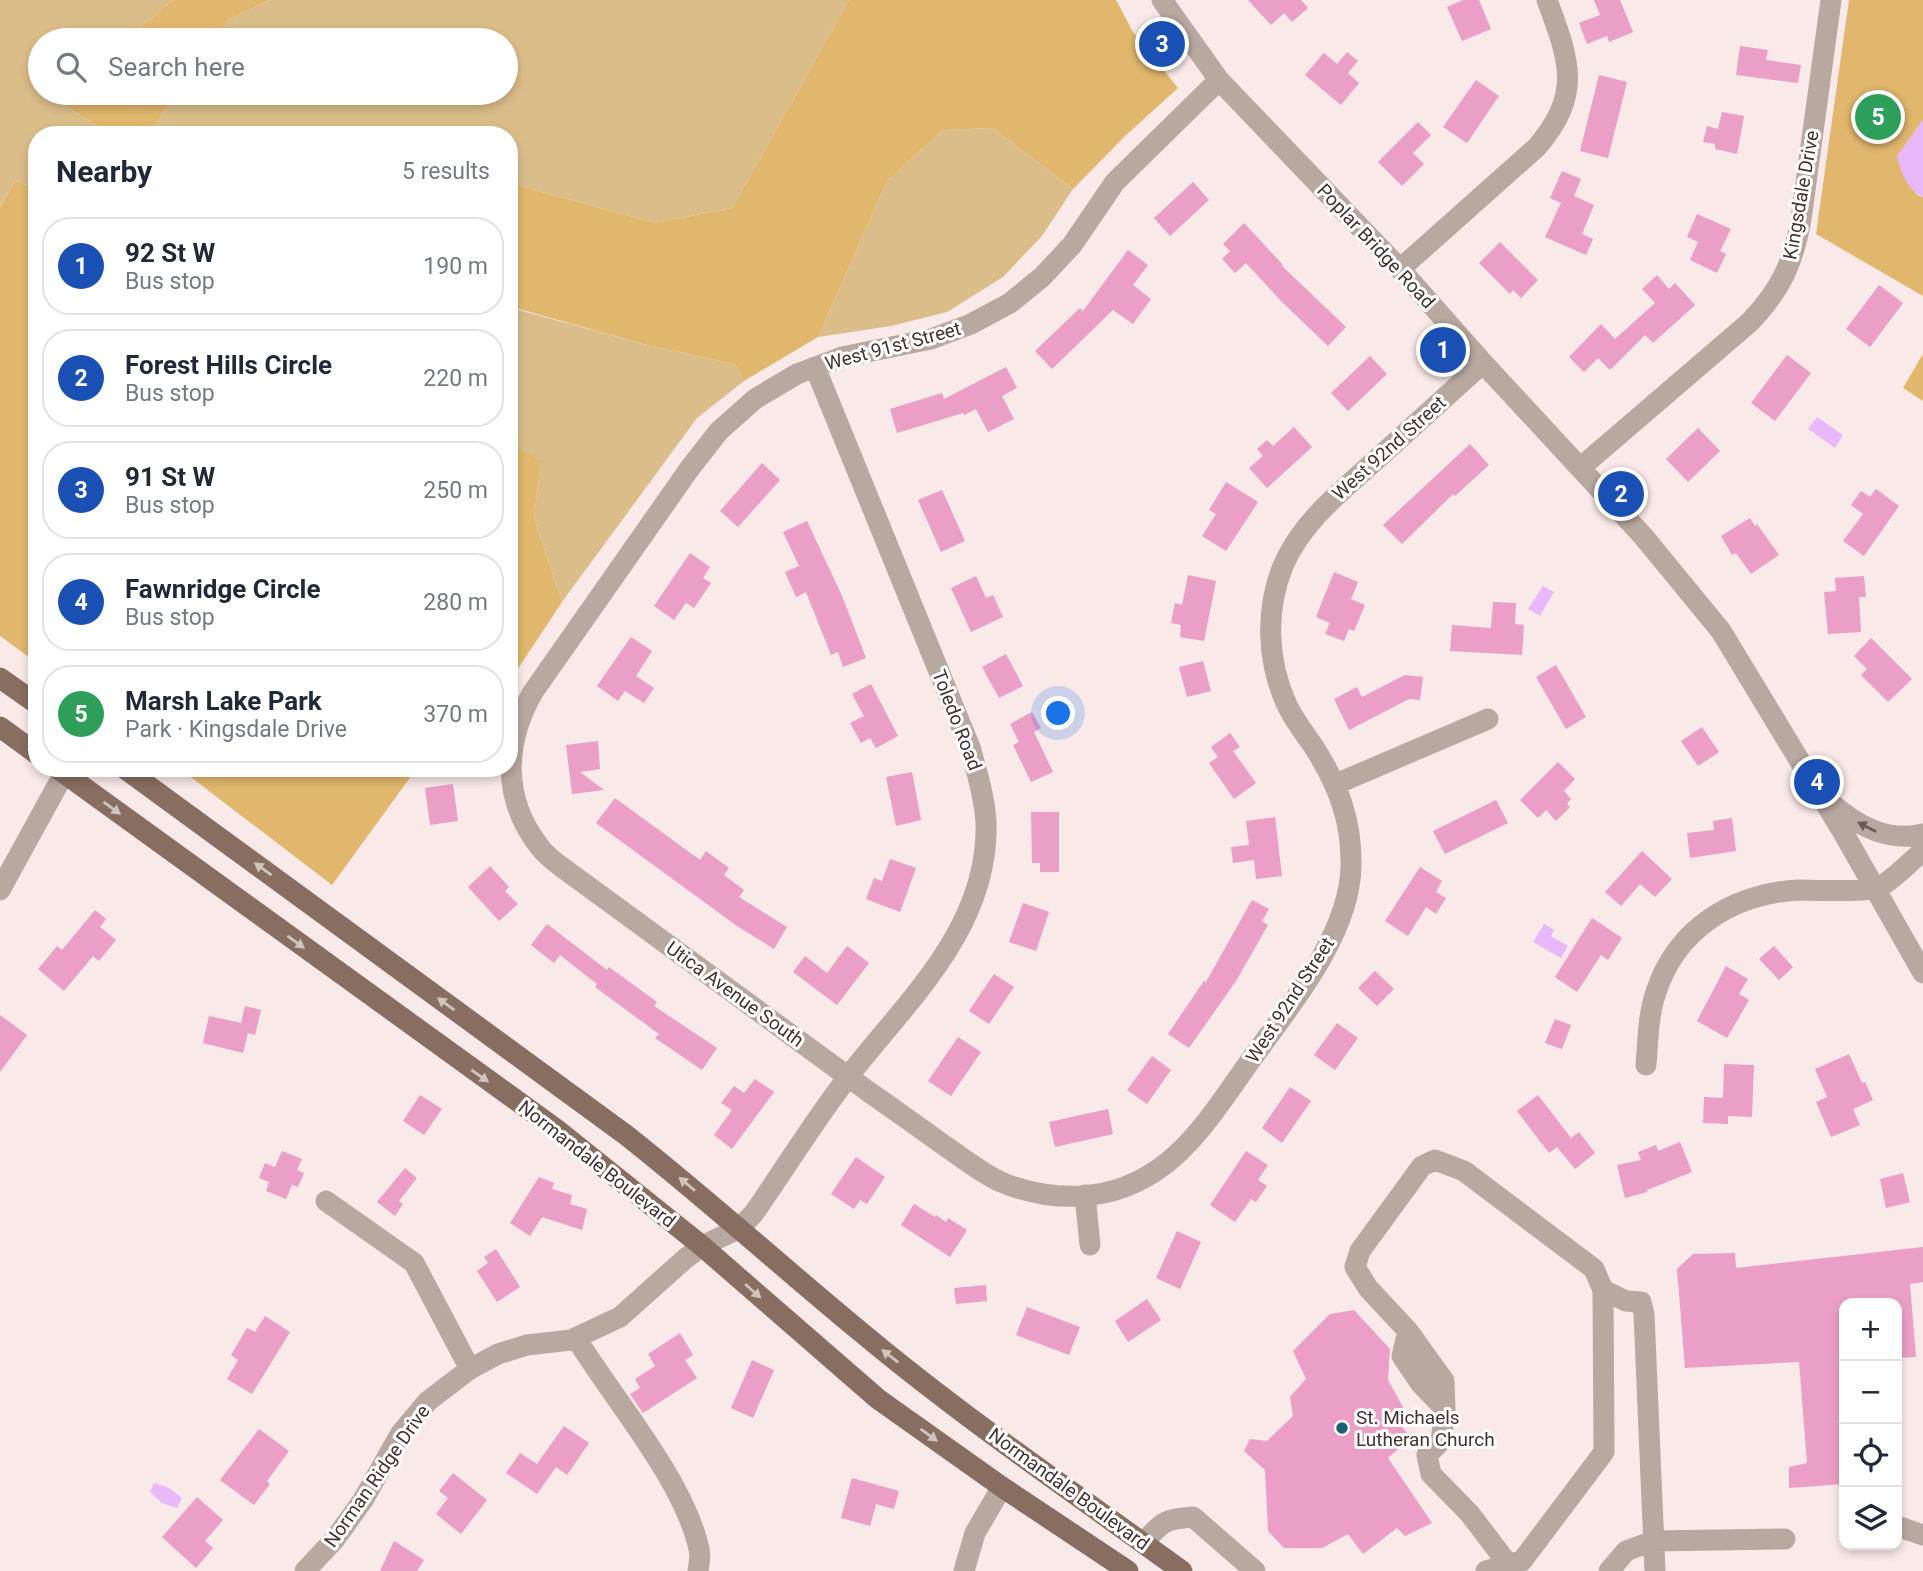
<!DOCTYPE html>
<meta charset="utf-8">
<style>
:root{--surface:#fff;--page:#f2f2f3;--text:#1f2937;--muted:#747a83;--line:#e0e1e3;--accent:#1f5f74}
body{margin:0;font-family:Roboto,sans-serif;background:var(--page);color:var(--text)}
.controls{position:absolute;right:21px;bottom:21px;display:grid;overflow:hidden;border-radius:14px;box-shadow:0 4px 10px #0003}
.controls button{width:63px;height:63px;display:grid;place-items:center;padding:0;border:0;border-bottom:2px solid var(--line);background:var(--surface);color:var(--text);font:35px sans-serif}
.you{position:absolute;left:1059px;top:714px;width:24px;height:24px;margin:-18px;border:5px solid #fff;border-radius:50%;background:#1a73e8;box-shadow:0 0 0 10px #1a73e833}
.badge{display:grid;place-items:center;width:46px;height:46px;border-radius:50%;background:var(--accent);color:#fff;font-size:23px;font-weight:700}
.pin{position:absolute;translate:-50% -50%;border:4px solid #fff;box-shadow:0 2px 7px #0006}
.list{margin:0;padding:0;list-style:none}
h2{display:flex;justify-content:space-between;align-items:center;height:91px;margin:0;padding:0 28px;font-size:30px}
h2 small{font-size:23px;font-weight:400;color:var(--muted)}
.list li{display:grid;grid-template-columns:46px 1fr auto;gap:21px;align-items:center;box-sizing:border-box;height:98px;margin:0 14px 14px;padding:0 14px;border:2px solid var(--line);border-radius:28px}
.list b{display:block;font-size:26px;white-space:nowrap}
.list p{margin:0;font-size:23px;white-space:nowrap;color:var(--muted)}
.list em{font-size:23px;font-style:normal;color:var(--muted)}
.icon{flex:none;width:38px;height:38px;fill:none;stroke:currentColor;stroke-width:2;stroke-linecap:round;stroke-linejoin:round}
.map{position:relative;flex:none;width:1923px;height:1571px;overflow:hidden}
.search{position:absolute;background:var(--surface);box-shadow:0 4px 10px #0003;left:28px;top:28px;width:490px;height:77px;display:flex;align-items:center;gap:18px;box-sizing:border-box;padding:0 24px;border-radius:38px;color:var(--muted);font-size:26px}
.panel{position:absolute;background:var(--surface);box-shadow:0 4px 10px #0003;left:28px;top:126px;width:490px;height:651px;border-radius:28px}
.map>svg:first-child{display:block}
.green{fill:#dbbd8a}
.forest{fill:#e1b76d}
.water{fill:#e9b8fb}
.building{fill:#ec9fc6}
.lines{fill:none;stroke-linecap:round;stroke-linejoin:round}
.minor{stroke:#b7a8a0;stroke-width:21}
.major{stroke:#886e60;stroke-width:21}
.oneway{fill:#cfc5bf}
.oneway2{fill:#6c5c59}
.poi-dot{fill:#1f5f74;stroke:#fff;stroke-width:2.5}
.labels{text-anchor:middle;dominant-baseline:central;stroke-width:6;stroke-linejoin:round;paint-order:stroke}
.street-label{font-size:19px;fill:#433333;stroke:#fff}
.poi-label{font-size:19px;fill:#433333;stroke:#fff;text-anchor:start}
</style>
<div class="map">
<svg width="1923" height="1571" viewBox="0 0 1923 1571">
<rect width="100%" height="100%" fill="#fae9e9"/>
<path class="green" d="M0 0H173L124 40H40V93H70L63 105 113 135H37V191L16 180 0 205Z
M269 0H849L732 208 655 223 509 183V135H148L177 93H506V40H214L228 20Z
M993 128 1073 189 1042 236 1003 277 947 312 891 326 818 337 887 181 943 130Z
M509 301 519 310 643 344 735 364 744 381 697 418 562 602 534 518 541 463 509 441Z"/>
<path class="forest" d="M173 0H269L228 20 214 40H124Z
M849 0H1116L1133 32 1178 88 1125 136 1073 189 993 128 943 130 887 181 818 337 744 381 735 364 643 344 519 309 509 301V183L655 223 732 208Z
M1849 0H1923V120L1897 156 1917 195 1923 197V296L1816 234Z
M70 93H177L148 135H113L63 105Z
M16 180 37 191V663L0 636V206Z
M1923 354V401L1903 388Z
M509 441 541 462 534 518 562 602 509 682Z
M179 768H417L332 885Z"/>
<path class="water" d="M1923 120V197C1908 191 1900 171 1897 156Z
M1817 417 1843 435 1835 448 1808 429Z
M1543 586 1554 592 1540 616 1528 609Z
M1544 924 1554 930 1551 936 1568 946 1561 958 1533 942Z
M154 1483 169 1488 182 1498 177 1508 162 1503 150 1492Z"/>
<path class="building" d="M1248 0H1301L1308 8 1292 22 1284 13 1271 25Z
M1463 0H1479L1491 29 1462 41 1447 7Z
M1594 0H1620L1633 32 1609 42 1607 36 1587 44 1579 23 1600 15Z
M1740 46 1768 50 1766 60 1801 65 1798 83 1736 75Z
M1347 52 1358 61 1348 73 1359 83 1341 105 1305 75 1324 53 1337 64Z
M1599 75 1627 82 1608 158 1580 151Z
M1476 80 1499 96 1467 143 1443 127Z
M1722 112 1744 116 1737 154 1715 149V144L1703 142 1707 126 1718 129Z
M1418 122 1431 135 1413 153 1424 164 1402 186 1378 162Z
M1562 171 1581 179 1574 196 1594 205 1582 234 1593 239 1586 255 1545 237 1561 203 1550 198Z
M1193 182 1209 200 1170 236 1154 218Z
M1697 214 1731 229 1720 251 1726 254 1717 273 1690 260 1698 242 1687 237Z
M1244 223 1283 265 1282 266 1346 327 1328 346 1281 301 1246 263 1235 273 1222 259 1230 251 1223 244Z
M1500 242 1538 280 1521 298 1513 290 1510 294 1479 263Z
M1128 250 1148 265 1133 285 1151 299 1133 324 1113 310 1052 369 1035 351 1080 308 1083 311Z
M1657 275 1669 289 1675 283 1695 305 1653 343 1645 335 1610 370 1598 358 1584 372 1569 357 1601 324 1615 339 1655 303 1642 289Z
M1879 285 1903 303 1870 347 1846 329Z
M1787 355 1811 373 1775 421 1751 403Z
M1370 356 1387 374 1348 411 1331 393Z
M1006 367 1017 388 1002 396 1014 419 988 432 976 409 964 415 963 413 897 433 890 409 942 393 944 399Z
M1294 427 1312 447 1267 488 1249 468 1263 456 1257 449 1267 440 1273 446Z
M1698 428 1720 451 1688 482 1666 459Z
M1470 444 1489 465 1455 496 1453 494 1402 544 1383 525Z
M762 463 780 480 738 527 720 511Z
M1226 482 1258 502 1226 551 1202 536 1216 514 1209 510Z
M1876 489 1899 506 1864 556 1843 541 1863 514 1851 505 1861 491 1870 497Z
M942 490 965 541 941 552 918 500Z
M1750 518 1755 526 1757 524 1779 555 1751 574 1736 553 1732 555 1721 536Z
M807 521 842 596 866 658 843 667 838 652 831 655 806 592 796 597 785 572 799 566 783 532Z
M690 553 710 567 703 578 711 583 694 608 686 603 674 620 654 606Z
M1334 572 1358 582 1351 599 1365 605 1354 631 1349 629 1344 641 1325 634 1330 623 1316 617Z
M1188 575 1216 581 1204 641 1180 637 1181 625 1171 623 1175 603 1182 605Z
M976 576 986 598 993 595 1003 617 971 632 951 588Z
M1864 576 1866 597H1859L1861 632 1828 634 1824 592 1836 591 1835 578Z
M1493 602 1516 603 1515 624 1524 625 1522 655 1450 651 1452 625 1491 628Z
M631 637 652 651 636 676 654 688 644 703 625 691 618 701 597 686Z
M1871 638 1912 679 1888 702 1861 675 1867 669 1854 656Z
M1006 654 1023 686 999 698 982 667Z
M1203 661 1211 691 1187 697 1179 667Z
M1556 665 1586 717 1566 729 1536 677Z
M1405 675 1423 677 1420 700 1409 699 1349 730 1334 699 1357 687 1362 697Z
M871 684 898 736 876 748 870 738 861 743 850 723 864 716 852 694Z
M1032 712 1041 728 1034 732 1053 772 1031 782 1013 745 1019 742 1010 724Z
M1702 727 1719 752 1698 766 1681 741Z
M1230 733 1240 747 1233 751 1256 783 1234 799 1209 763 1218 757 1211 747Z
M598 741 600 769 580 772 604 790 572 794 566 745Z
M1558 762 1575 779 1564 791 1571 799 1567 804 1570 807 1556 821 1546 810 1538 818 1520 800Z
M912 772 921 820 896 826 886 777Z
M453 784 458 821 430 825 425 788Z
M615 798 700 860 706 851 729 868 724 875 744 890 739 897 787 927 774 949 737 926 596 823Z
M1496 800 1508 823 1445 854 1433 831Z
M1031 812H1059V872H1040V863H1032Z
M1275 817 1282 876 1256 879 1254 860 1233 863 1231 847 1249 845 1246 821Z
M1732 818 1736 851 1690 858 1687 833 1714 830 1713 821Z
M1642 851 1672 879 1655 897 1640 884 1621 906 1605 892Z
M890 859 916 868 900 912 866 899 874 878 882 881Z
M490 866 509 887 505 891 518 904 499 921 468 887Z
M1420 867 1442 881 1436 892 1446 898 1436 914 1426 907 1408 936 1385 921Z
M1252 900 1269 909 1262 921 1268 925 1236 981 1189 1048 1168 1034 1204 981 1206 982Z
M1023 903 1049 912 1036 951 1009 942Z
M95 910 106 919 100 927 116 940 99 961 93 956 64 991 38 969 57 946 62 950Z
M1592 918 1622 938 1608 960 1601 955 1577 992 1555 977Z
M547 924 607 970 609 967 657 1002 654 1006 717 1048 702 1070 655 1038 659 1034 595 987 597 984 560 955 554 963 531 945Z
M847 946 869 963 837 1005 793 972 805 956 827 973Z
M1774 946 1793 967 1779 980 1759 959Z
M1726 966 1748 979 1739 994 1749 1000 1727 1038 1697 1021Z
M1375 971 1394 989 1377 1006 1358 988Z
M994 974 1014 987 989 1024 969 1011Z
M245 1006 261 1010 255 1035 248 1033 243 1053 203 1043 209 1016 241 1023Z
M0 1015 27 1035 0 1072Z
M1555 1019 1571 1025 1562 1049 1545 1043Z
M1337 1023 1358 1038 1335 1070 1314 1055Z
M958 1037 981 1052 951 1096 928 1081Z
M1849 1054 1862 1083 1865 1082 1873 1100 1853 1109 1860 1125 1831 1137 1816 1102 1827 1097 1815 1069Z
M1152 1056 1171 1070 1147 1104 1127 1090Z
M1724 1064 1754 1065 1752 1117 1728 1116V1124L1703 1123 1704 1097 1723 1098Z
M755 1079 774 1092 732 1149 714 1135 732 1110 721 1103 734 1086 744 1093Z
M1290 1087 1311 1101 1282 1143 1262 1128Z
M420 1095 442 1109 424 1135 403 1121Z
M1538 1095 1571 1138 1579 1132 1595 1153 1575 1169 1557 1147 1549 1153 1517 1111Z
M1108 1109 1113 1134 1055 1147 1049 1122Z
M1680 1142 1692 1172 1647 1190V1192L1625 1198 1617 1165 1641 1160 1638 1152 1656 1145 1658 1151Z
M282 1151 302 1159 297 1170 304 1173 298 1187 292 1185 286 1199 266 1191 269 1182 259 1178 265 1163 275 1167Z
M1246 1151 1268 1165 1258 1180 1267 1186 1256 1202 1251 1199 1235 1222 1210 1205Z
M856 1157 885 1177 867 1204 860 1200 854 1209 831 1194Z
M405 1168 417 1178 399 1201 403 1204 395 1216 377 1202Z
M1903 1173 1910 1202 1886 1208 1880 1179Z
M539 1177 554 1183 552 1189 572 1195 570 1204 587 1209 582 1230 542 1217 530 1236 510 1223Z
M914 1204 935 1217 936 1215 946 1222 948 1218 967 1230 950 1257 901 1225Z
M1177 1231 1201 1242 1180 1289 1156 1278Z
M1923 1247V1282L1910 1284 1916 1357 1897 1358V1303H1844V1484L1789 1488V1467L1807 1463 1799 1362 1685 1368 1677 1269 1693 1254 1735 1253 1736 1268Z
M496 1249 520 1287 497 1302 477 1271 488 1263 484 1257Z
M986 1285 987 1301 956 1304 954 1288Z
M1147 1299 1161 1320 1128 1342 1115 1321Z
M1027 1307 1080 1327 1069 1355 1016 1335Z
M1354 1310 1390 1349 1388 1380 1404 1409 1395 1418 1411 1438 1388 1458 1432 1523 1405 1536 1397 1528 1363 1554 1348 1534 1322 1548H1284L1268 1531 1265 1470 1244 1451 1250 1439 1267 1441 1293 1416 1290 1397 1306 1379 1293 1351 1330 1314Z
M265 1316 290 1332 252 1394 227 1379 238 1360 231 1355 247 1328 255 1332Z
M680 1333 693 1355 685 1360 697 1378 643 1413 630 1394 640 1388 635 1379 655 1366 648 1354Z
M752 1360 774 1370 753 1418 731 1408Z
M564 1426 589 1443 567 1475 556 1467 537 1494 506 1473 520 1453 537 1464Z
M259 1429 289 1451 267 1481 270 1484 254 1505 220 1480Z
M453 1473 487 1500 461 1534 436 1514 448 1498 439 1491Z
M852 1478 899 1491 894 1509 876 1504 870 1526 841 1518Z
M197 1497 223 1520 205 1541 213 1548 196 1568 162 1537Z
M394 1541 424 1560 417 1571H380Z"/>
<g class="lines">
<path class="minor" d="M1162 0 1219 80 1400 269 1483 363 1643 536 1721 631 1844 834 1923 973
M1219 80 1115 182 1072 245 1042 277 1010 303 971 324 931 339 842 357 797 374 755 399 719 431 690 468 533 692C504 743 502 798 539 846 545 855 555 862 563 868 665 943 767 1018 869 1092 895 1110 920 1128 945 1146 963 1158 981 1173 1001 1182 1029 1194 1062 1199 1092 1195 1167 1185 1203 1128 1243 1071 1283 1014 1350 938 1351 866 1352 820 1338 785 1314 747 1305 734 1294 720 1287 705 1267 662 1265 610 1283 566 1302 521 1342 491 1377 459 1412 427 1448 395 1483 363
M1400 269 1537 147C1583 93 1569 60 1547 0
M1580 468 1750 322C1781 289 1793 264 1801 219L1831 0
M1336 784 1488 719
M1830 802C1856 825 1887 843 1923 834
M0 890 67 768
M1646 1065C1648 1041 1648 1015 1656 992 1677 928 1733 894 1798 890 1812 890 1869 892 1878 888 1892 881 1910 862 1923 851
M1085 1195 1090 1245
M326 1201 414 1263 470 1369
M1408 1331 1444 1381 1445 1409
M576 1338C614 1400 684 1480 699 1549 701 1556 699 1564 698 1571
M1897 1526 1923 1535
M1143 1543C1163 1522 1164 1519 1193 1517L1255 1571
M305 1571 335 1539 363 1500 401 1433 428 1401 470 1369 498 1354 527 1345 571 1340 620 1317 686 1258 702 1246 740 1228 754 1213C786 1167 816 1118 851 1073 910 998 989 926 986 823 985 798 977 774 971 750L815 367
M964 1571 975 1533 1002 1487
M1486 1571 1508 1564 1470 1514 1431 1474 1427 1455 1441 1441 1445 1409 1421 1384 1402 1356 1408 1331 1368 1288 1355 1267 1360 1251 1422 1166 1435 1160 1464 1171 1594 1269 1603 1290 1626 1301 1641 1302 1644 1314 1655 1571
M1513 1571 1508 1564 1522 1561 1604 1452 1603 1290
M1609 1571 1626 1551 1653 1541 1785 1539"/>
<path class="major" d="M0 678 37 704
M0 727 37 754
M57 768 556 1129 702 1246 878 1399 1002 1487 1128 1571
M124 768 626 1135C707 1199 783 1268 862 1333 964 1418 1074 1493 1182 1571"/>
</g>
<defs><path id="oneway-solid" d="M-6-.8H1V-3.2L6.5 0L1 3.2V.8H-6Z" transform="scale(1.75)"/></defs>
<g class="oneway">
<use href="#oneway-solid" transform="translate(112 808) rotate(36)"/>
<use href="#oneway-solid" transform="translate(263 869) rotate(-144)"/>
<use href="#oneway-solid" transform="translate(296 942) rotate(36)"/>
<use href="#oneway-solid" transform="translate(446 1004) rotate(-144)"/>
<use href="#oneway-solid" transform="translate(480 1076) rotate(35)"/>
<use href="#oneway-solid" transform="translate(687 1184) rotate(-140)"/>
<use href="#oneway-solid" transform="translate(753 1291) rotate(42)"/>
<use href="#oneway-solid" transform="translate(890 1356) rotate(-142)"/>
<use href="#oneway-solid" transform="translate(929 1435) rotate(36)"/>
</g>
<use class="oneway2" href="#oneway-solid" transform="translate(1867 827) rotate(-153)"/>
<circle class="poi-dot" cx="1342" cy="1428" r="7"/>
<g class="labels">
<g class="street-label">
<text transform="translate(1801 195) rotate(-80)">Kingsdale Drive</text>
<text transform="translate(1376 246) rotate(47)">Poplar Bridge Road</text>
<text transform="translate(893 346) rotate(-15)">West 91st Street</text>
<text transform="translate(1389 448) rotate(-42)">West 92nd Street</text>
<text transform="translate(957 720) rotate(69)">Toledo Road</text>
<text transform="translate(735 994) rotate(36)">Utica Avenue South</text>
<text transform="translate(1290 1000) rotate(-57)">West 92nd Street</text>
<text transform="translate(597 1164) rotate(38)">Normandale Boulevard</text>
<text transform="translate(377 1476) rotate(-55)">Norman Ridge Drive</text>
<text transform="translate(1069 1489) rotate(36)">Normandale Boulevard</text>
</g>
<g class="poi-label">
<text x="1356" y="1417">St. Michaels<tspan x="1356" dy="22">Lutheran Church</tspan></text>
</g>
</g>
</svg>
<div class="controls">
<button>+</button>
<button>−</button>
<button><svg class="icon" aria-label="locate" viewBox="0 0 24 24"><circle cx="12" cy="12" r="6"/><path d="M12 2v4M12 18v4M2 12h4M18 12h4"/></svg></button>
<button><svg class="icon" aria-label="layers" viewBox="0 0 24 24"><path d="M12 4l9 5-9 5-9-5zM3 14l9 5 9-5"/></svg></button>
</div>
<div class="you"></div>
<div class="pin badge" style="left:1443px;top:350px;background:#1a4fb4">1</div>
<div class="pin badge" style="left:1621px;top:494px;background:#1a4fb4">2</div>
<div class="pin badge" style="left:1162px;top:44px;background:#1a4fb4">3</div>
<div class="pin badge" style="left:1817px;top:782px;background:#1a4fb4">4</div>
<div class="pin badge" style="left:1878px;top:117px;background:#2e9e5b">5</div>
<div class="search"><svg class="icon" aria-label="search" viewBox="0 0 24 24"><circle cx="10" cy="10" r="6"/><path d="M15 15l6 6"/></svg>Search here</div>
<section class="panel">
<h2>Nearby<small>5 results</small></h2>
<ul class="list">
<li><span class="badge" style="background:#1a4fb4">1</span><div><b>92 St W</b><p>Bus stop</p></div><em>190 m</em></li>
<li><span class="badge" style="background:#1a4fb4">2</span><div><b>Forest Hills Circle</b><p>Bus stop</p></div><em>220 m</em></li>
<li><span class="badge" style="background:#1a4fb4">3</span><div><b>91 St W</b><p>Bus stop</p></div><em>250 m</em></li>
<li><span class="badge" style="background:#1a4fb4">4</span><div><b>Fawnridge Circle</b><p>Bus stop</p></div><em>280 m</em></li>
<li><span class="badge" style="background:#2e9e5b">5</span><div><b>Marsh Lake Park</b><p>Park · Kingsdale Drive</p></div><em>370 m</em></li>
</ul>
</section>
</div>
